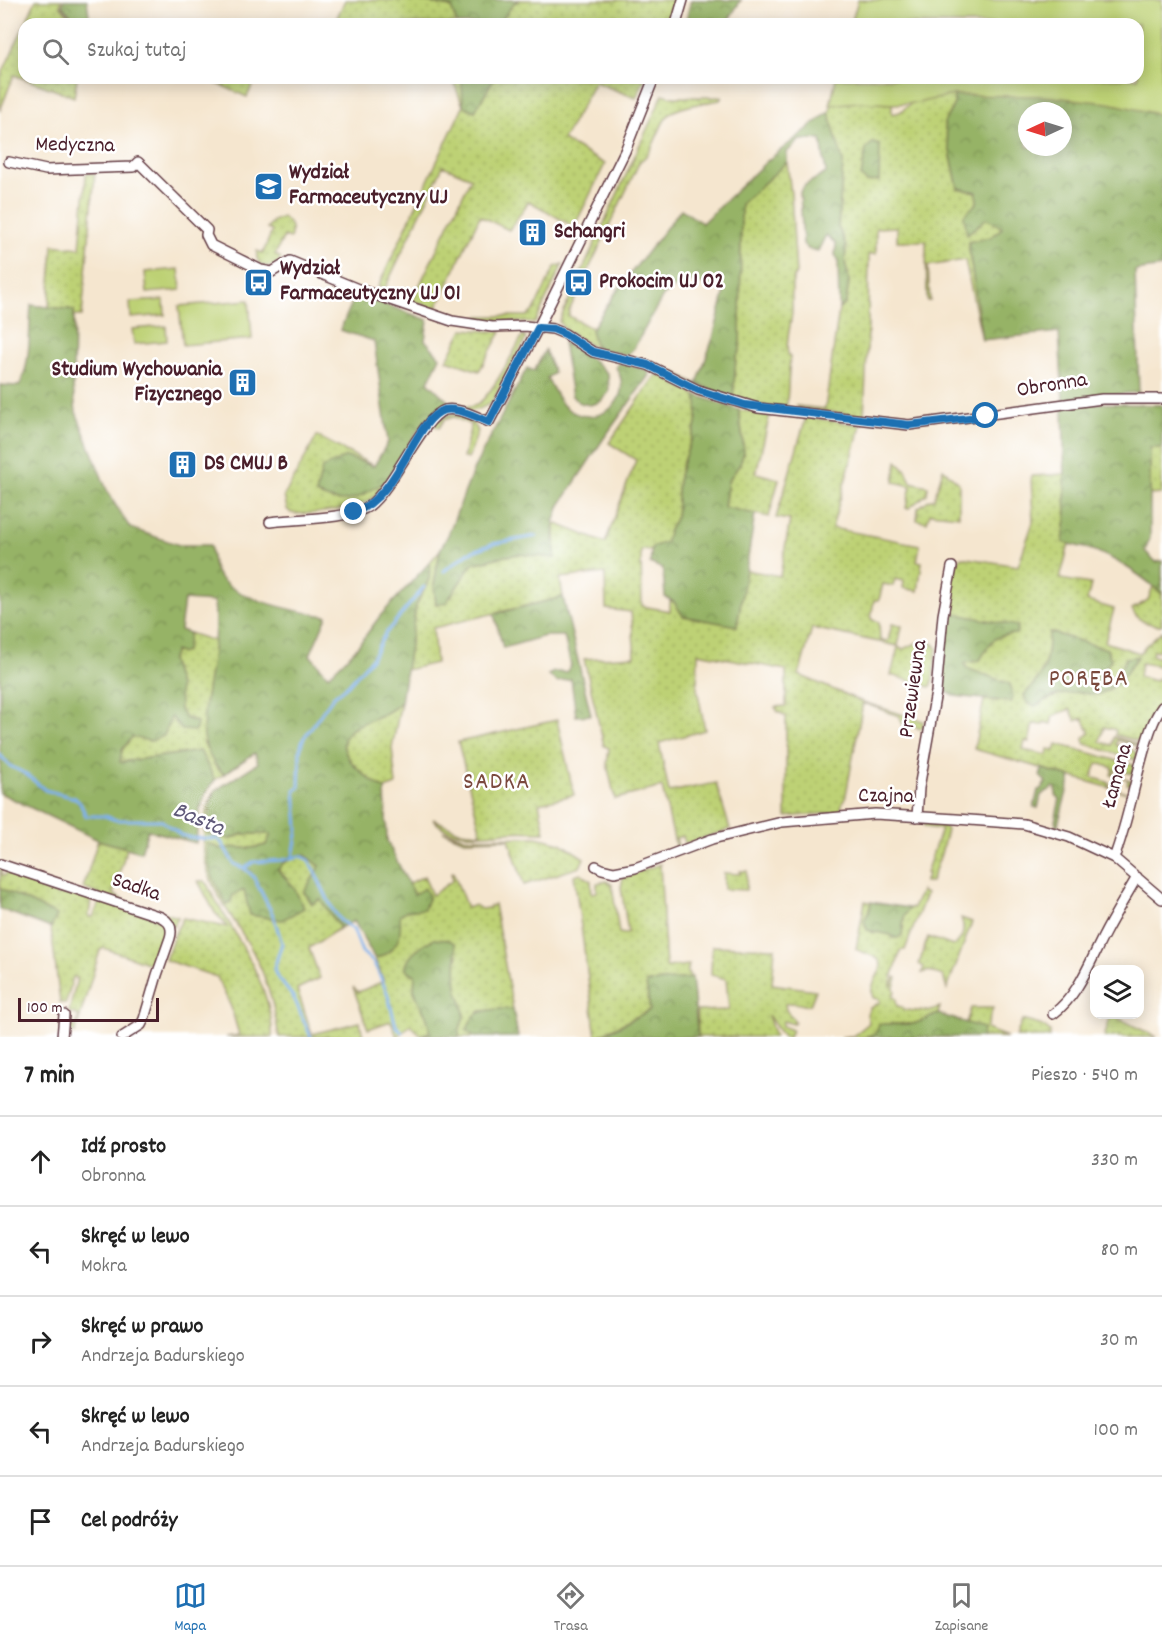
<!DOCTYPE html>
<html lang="pl">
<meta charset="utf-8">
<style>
:root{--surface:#fff;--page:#f6f6f6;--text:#222;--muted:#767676;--line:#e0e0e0;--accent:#1f6fb2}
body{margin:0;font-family:Dekko,sans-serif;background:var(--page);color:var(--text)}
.controls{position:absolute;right:18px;bottom:18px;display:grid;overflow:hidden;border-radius:12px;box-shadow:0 3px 15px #0003}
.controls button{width:54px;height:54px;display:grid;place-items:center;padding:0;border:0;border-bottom:2px solid var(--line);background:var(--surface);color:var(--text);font:30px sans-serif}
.compass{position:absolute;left:1018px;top:102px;width:54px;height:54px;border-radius:50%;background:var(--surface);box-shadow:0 3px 15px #0003;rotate:266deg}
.scale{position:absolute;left:18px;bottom:15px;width:141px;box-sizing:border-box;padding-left:6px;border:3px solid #4a1f2b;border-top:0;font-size:16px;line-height:21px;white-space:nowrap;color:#4a1f2b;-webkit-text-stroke:4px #fff;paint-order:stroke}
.stop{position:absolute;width:18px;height:18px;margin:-14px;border:4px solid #1f6fb2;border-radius:50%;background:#fff}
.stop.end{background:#1f6fb2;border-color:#fff;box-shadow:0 2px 6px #0008}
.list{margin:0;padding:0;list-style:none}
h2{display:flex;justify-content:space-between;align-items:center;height:78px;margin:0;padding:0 24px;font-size:26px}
h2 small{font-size:20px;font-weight:400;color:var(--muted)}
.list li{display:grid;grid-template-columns:39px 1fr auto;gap:18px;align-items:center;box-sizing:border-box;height:90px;padding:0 24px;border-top:2px solid var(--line)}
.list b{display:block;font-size:22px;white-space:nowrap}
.list p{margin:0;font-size:20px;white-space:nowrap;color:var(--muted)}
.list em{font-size:20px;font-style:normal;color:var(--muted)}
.icon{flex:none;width:33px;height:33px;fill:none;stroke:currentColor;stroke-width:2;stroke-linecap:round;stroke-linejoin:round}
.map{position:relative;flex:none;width:1162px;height:1037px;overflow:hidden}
.search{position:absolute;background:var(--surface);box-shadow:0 3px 15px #0003;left:18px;right:18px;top:18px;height:66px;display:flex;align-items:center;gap:15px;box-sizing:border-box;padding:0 21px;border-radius:18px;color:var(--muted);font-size:22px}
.sheet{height:528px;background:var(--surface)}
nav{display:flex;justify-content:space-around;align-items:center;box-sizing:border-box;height:84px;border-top:2px solid var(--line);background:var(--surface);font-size:16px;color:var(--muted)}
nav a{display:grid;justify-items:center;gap:3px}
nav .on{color:var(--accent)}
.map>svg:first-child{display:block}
.grass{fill:url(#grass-dots);stroke:#847850;stroke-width:1.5;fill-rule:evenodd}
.forest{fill:url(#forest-crowns);stroke:#706948;stroke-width:1.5;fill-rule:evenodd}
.park{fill:#bdd175;stroke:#847850;stroke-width:1.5}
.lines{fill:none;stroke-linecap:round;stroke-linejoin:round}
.stream{stroke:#7fb1eb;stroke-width:3}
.street-casing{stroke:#643d44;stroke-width:12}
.street{stroke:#fff;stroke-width:9}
.route{stroke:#1f6fb2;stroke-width:8}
.labels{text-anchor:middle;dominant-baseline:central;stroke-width:5;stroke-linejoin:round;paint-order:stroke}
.street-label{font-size:22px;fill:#4a1f2b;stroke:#fff}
.poi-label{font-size:22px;font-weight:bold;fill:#4a1f2b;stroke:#fff;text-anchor:start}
.neighbourhood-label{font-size:24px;letter-spacing:1.5px;fill:#7b4a3e;stroke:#fff}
.water-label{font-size:24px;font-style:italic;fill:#5f5978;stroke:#fff}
</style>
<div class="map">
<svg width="1162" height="1037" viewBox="0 0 1162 1037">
<defs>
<pattern id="grass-dots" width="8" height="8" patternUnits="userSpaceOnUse" patternTransform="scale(1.5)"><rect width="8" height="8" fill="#bdd175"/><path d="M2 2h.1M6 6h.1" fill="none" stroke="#a4b365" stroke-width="1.8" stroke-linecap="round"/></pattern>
<pattern id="forest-crowns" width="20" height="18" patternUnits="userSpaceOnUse" patternTransform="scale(1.5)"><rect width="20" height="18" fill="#96b366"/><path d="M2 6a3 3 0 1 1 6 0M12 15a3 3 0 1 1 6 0" fill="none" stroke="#7c9154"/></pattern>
</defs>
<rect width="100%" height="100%" fill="#fff"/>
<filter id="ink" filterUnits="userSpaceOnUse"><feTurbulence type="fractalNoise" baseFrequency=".0167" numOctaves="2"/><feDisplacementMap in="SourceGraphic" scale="12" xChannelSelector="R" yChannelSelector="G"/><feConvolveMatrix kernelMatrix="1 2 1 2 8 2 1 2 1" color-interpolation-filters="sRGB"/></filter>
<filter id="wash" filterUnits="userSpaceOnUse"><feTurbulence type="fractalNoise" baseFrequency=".008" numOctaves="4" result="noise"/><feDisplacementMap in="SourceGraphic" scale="24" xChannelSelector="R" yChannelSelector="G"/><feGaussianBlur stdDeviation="1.35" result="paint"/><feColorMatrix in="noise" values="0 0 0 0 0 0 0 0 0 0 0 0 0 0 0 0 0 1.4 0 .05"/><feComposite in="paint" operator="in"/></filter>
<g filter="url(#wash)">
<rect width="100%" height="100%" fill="#f5e6cf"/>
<path class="grass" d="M36 0H62L60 5 76 24H25Z
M345 0H414L451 7 457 24H334Z
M519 0H675L668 24H499L513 4Z
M24 26V78H77L74 97 14 75 0 111V78Z
M205 78H240L253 84 247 97Z
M452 78H464L462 81 475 111 494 78H645L636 98 595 82 563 140 605 164 574 227 529 201 509 230 480 216 436 309 412 301 471 178 443 166 384 290 378 287 463 106Z
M943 78H954V104L944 123 958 188 977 192V203L967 234 987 217 1002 228 991 237 968 242 982 340 965 260 928 266 930 301H927L926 241H897V227L876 228V254H869L868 332 864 416 798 408 796 406 825 409 839 309 846 303 849 280 845 262 846 246 838 227 843 162 831 126 829 112 833 102 892 99V114L900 112Z
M663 94 674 97H722L720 100C706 103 687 105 674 111 658 119 657 151 640 161L569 311V316L589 327H593L591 330 596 348 566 331 559 322Z
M787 162 791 193 796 273C789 284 793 298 792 312 791 327 785 340 788 355L790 357 787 402V405C765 412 692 388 674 373L675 372 697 384 733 398 736 357 740 351 741 204Z
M95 173 82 316H74V310L49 307 53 245 80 248 86 174Z
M282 217C291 223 293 228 290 239L284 236 275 255 281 258C277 266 269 268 261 265 257 261 256 256 257 251L263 253 272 231 267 228 273 221Z
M563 264 535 323 478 319 479 316H527L534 310 555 267Z
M463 329 501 332 479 371 447 360Z
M523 335 526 339 492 402C479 411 463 416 450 404 457 406 466 409 474 406 489 401 514 351 523 335Z
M660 375 697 396C703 429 682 450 678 482 676 493 678 505 676 516 673 527 667 528 667 542L652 547V551L641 550 642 606 670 611V600L675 602 678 610 737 626 746 570 780 576 790 520 776 518 806 417 861 425 832 528 920 545 917 561 922 562 918 591 903 588 904 581 895 579 893 586 883 584 879 600H874L871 619 879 622 880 640 888 641 892 624 902 626 898 646 812 628 799 675 863 702 923 721V727L920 729 912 725 906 730 899 716 863 703 845 800 843 801 840 812 786 817V716L778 712 775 707 786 706V670L698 653 697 688 705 730 659 743 669 792 716 783 730 829 685 844 683 836 676 838 678 847 676 848 662 787 615 799 607 764 609 748 604 746 584 659 635 656 631 612 606 609 605 573 560 578 563 597 433 628 436 663 406 670 416 606 429 579 430 562 440 550 434 585 436 604 446 603 472 564 500 557 519 554 555 558V523L605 543 636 460 609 443 655 376Z
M739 410 770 414 756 473 779 479 769 517 724 508 728 481 740 464 743 440Z
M450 414C463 415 472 418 478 431L468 459 463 458 471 425 454 417 444 420 439 428 434 425 435 421Z
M317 436 374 466 346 457 387 481C382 486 377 494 371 499 357 509 307 516 291 513L287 509 284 496Z
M1150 447 1162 448V494L1150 495Z
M897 461 906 470 911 482 928 486 927 494 909 508H906L911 486 894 482Z
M943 469 959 483V516L930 513 927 522 917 520 918 508 930 499H934Z
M1065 474 1066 521 1063 542 1069 544 1060 579 1091 584 1087 601 1114 609 1105 642 1140 653 1145 646 1162 631V643L1158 651 1153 650 1152 655 1162 659V665L1159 666 1141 663 1139 677 1156 681 1157 678 1162 679V703L1143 742 1115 735 1116 730 1104 727 1100 742 1112 745 1114 737 1137 744V746L1117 740 1116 745 1135 751 1137 755 1136 760 1085 744 1084 738 1090 733 1083 718 1076 721 1070 709 1053 716 1051 724 1044 722 1043 725 1033 724 1029 742 1025 741 1023 750 1047 755 1048 749 1055 751 1057 744 1134 765V774L1115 770 1114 774 1132 781 1131 785 1127 784 1128 779 1120 777 1118 782 1116 781 1117 777 1111 775 1113 768 1097 763 1092 777 1110 783 1109 786 1128 793 974 749 984 700 1011 702 976 672 966 668 965 663 980 660C990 642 993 634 1016 634L946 612C949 594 951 572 961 557L1018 566 1033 522 1031 476ZM1050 632 1107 649 1111 660 1098 678 1110 685 1114 683 1117 673 1112 688C1092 699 1096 692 1076 692 1061 693 1048 699 1035 706L1024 695C1047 671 1046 664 1050 632Z
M1153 586 1162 594V625C1150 625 1137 622 1132 609L1148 600Z
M189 633 214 641 204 743 216 767 224 774 215 780 200 751 120 762 122 750 132 736 150 741 171 717 193 720 185 718 179 710V686L171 660 175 651H186Z
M921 641 934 644 937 648 932 685 930 687 891 675 898 647 903 649Z
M401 702 392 748 396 785 385 789C368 780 322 746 355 727 370 718 389 715 401 702Z
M557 720 574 795 539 803 545 832C532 832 519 831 507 832 484 834 449 840 433 819L459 831 481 833 458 742Z
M216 790 209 812 230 839 242 834H271L266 845C258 847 249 849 241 848 232 848 230 846 221 849L207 844 233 895 244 889 293 886 278 870 283 863 304 854 320 866 304 893 320 899 340 928 309 948 320 978 297 989 312 1034 360 1022 363 1037H279C275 1011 269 986 258 962 243 928 212 898 205 860 202 850 204 839 204 828 205 814 207 801 216 790Z
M923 822 942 823 947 830 941 854 931 882H924L928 874 926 873 941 829 925 827Z
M443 831 466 838 536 837 561 843 584 858 580 867 524 885 509 839 464 840Z
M98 840 127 848 113 894 128 903 178 917 174 926 83 888Z
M660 864 666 967 689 965 687 972 692 978 646 983 650 1010 596 1037 574 875 581 873 591 881 592 893 597 892V883L607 881 612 885 619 933 626 934 628 933 621 887 623 878Z
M0 867 3 868 1 875 5 876 7 872 44 883 46 885V891L57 895 75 893 91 898 89 917H93L100 901 159 918 169 930 156 966 104 948 100 950 75 1033 69 1031 66 1035 65 1026H76L79 1016 69 1012 77 978 73 977 66 1003H60L51 928 56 915 0 888Z
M740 871H747L746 890 724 889V873L740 874Z
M453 872 467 908 475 905 481 909 488 908 494 904 513 1009 480 1011 467 1030 476 1037H459L458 1032 464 1014 457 988 455 967 458 955 405 969 415 975 414 991 427 1018 430 1032 421 1035 410 1025 397 1037 391 1021 368 1029 353 987 358 992 384 981 375 959 390 952 395 942 400 915 406 911 425 888 414 895 408 884 424 876 432 895 453 880 451 873Z
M198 881H204L207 884C230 928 274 986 272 1037H226L239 1035 231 1007 217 977 165 960 176 931 183 918 227 927 222 920 215 913Z
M921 891 926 894 905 950H901L891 981V987L895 977 897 978 894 987 895 992 892 995 896 999 897 1006 902 1007 904 1010C916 1011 929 1013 940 1007L938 1014 914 1024H879L876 1033 866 1037H841L853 1036 869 1023 867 1014 870 1008 880 1002 879 999 873 998C866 981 892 967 875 957 869 954 862 953 856 949L865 901 871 902 865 926 872 932 902 935 904 917 909 908H913Z
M961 918 972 922 947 989 943 976 928 971 922 973 924 967 919 964 928 937 953 946C964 939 965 929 961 918Z
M712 946 775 948 772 984 816 990 810 1005C802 1007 795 1000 785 1004L786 1010 795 1021 793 1024 783 1021 782 1026 792 1030 789 1037H783L768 1015 775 1037H698L697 1011 729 1010 726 979 711 975Z
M971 1008H993L986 1029 1007 1037H982V1028L966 1023Z
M1111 1015 1157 1037H1104Z
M1022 1020 1043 1026 1050 1032V1037H1016Z"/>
<path class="forest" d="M64 0H87L90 24H78L62 5Z
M414 0H519L513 4 499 24H457L451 7Z
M691 0H741L726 24H685Z
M1162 0V267L1135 271 1139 392 1063 400 1059 332 982 340 968 242 991 237 1002 228 987 218 967 234 964 215 977 203V192L958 188 944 123 954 104V78H1138V24ZM1027 111H1063V147H1027Z
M464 78H494L475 111 463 106 462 81Z
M829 112 843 162 838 227 846 246 845 262 849 280 846 303 839 309 838 260 835 255 836 244 826 235 818 251 808 249 803 244 800 192 805 185 826 173 821 139 800 140 787 152V162L741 204 740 351 736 357 733 398 697 384 713 338 725 291 686 280 663 296 634 348 627 355 596 348 591 330 616 292 681 209 702 223 767 161Z
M872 143 880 145 879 181 867 182 861 177 866 149Z
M356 294 428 320 425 340 440 357 428 382 454 407C419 407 407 457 388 479 383 484 374 488 368 492 348 504 337 503 316 494L322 468 346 457 374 466 388 442 374 341 340 330Z
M31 305 74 310 73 387 76 412 108 493 130 528 179 545H210C212 553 212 565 216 572 229 599 299 612 327 616L310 655 328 676 355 650 380 616 430 562 429 579 416 606 401 702C389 715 370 718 355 727 322 746 368 780 385 789L387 841 414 895 424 888 429 896 424 909 406 911 400 915C402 939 398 949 375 959L354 921 340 928 320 899 312 904 304 892 320 866 304 854 283 863 278 870 293 886 304 908 282 920 250 915 244 890 233 895 231 901 227 905C216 885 205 866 207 843L221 849C230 846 232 848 241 848 249 849 258 847 266 845L271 834H242L230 839 207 834 211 800 216 790 258 763 255 753 224 774C189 744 208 697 212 658 215 640 216 621 214 602L184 600 180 630 189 633 186 651 181 654 175 651 171 660 179 686 180 710 185 718 197 722 196 729 194 731 182 730 171 717 164 736 150 741 132 737 122 750 120 762 200 751 215 780C198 800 198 818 196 843L148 830 141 852 98 840 0 793V385L19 386C31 367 29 328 31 305Z
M563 342 594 361 608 374 609 392 600 402 590 405 580 403 572 396Z
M545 350 554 373 547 378C552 386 557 399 564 406 593 432 637 403 616 367L619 363 648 370 649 375 604 438 560 505 554 523 555 558 519 554 500 557 472 564 446 603 436 604 434 585 440 550 448 535 475 466 527 368 534 371Z
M696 395 739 410 744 452 740 464 728 481 724 507 755 514 737 626 683 616 674 602 665 597 663 569 650 563 652 547 666 542C667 528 673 526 676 516 678 505 676 493 678 482 683 448 703 432 696 395Z
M1093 403 1162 405V448H1150V538L1145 551 1156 562 1162 561V594C1144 577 1118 560 1095 551 1085 547 1073 546 1063 542L1066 520 1063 407Z
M563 597 591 715 576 716 571 679 557 682 548 675 554 672H566L571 666 564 636H545L503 648 494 614Z
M946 612 1018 626 1016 634C993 634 991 642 980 660L965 663 966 668 1010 684 1013 698 1011 702 954 696 940 688Z
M1049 632 1107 649 1111 660 1098 678 1110 685C1116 681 1122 665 1126 658L1138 656 1119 683 1098 695 1076 692 1054 696 1035 706 1027 703 1024 695C1048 671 1046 664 1049 632Z
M1042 769 1071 777 1057 828 1055 821 1060 799 1056 795V788L1054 787 1041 795 1038 808 1034 807 1038 790 1041 789 1046 782 1040 776Z
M0 888 57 915 51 928 0 909Z
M871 902 909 908 904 917 902 935 898 938H893L891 935 867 930 864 920 869 912Z
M434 939 449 940 455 944C458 958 455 972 457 987 458 995 464 1005 464 1014 464 1022 458 1028 459 1037L421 1035 430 1032 427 1018 414 991 415 975 405 969C408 954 421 946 434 939Z
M692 978 698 1037H598L650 1010 646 983Z
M497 1009H513L518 1037H476L467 1031C472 1012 479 1011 497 1009Z
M938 1014 983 1028 982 1037H866L876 1033 879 1024H914Z"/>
<path class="park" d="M858 0H1162V115L1109 103 1042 96 953 95 917 103 891 104 858 102 830 105 836 78H1138V24H851Z
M179 269 181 290 147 293 145 272Z
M164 300 165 315 131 318 130 302Z
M249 300 252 339 183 345 179 306Z
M166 326 167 341 134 344 132 329Z"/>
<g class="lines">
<path class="stream" d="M444 571 468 553 492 544 537 536
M0 755 10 766 26 774 45 790 75 798 80 803 86 816H105L116 820H157L162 821 181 835 192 838 217 839 222 843 234 864 244 868 253 876 273 915 282 943 274 969 276 975 294 998 311 1037
M293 857 298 828 295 790 299 788 300 750 303 739 333 697 348 685 372 658 385 634 424 587
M245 868 253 862 283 860 301 856 309 860 333 910 341 921 353 929 362 952 374 963 387 992 396 1026 402 1032"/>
</g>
</g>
<g filter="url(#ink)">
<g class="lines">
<defs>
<path id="street" d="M676 24 683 0
M9 162 46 170 133 167 138 162 207 230 206 235 211 245 261 270 272 272 290 261 358 289 452 321 492 327 525 326 553 329 565 334 593 352 648 365 698 390 758 408 909 425 1102 399H1162
M270 522C294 519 351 519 369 506 394 487 423 416 445 410 458 407 477 417 489 422L538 328 625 151 654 78
M917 817 919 788 936 692 943 615 952 567
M1114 858C1127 824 1133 789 1143 754 1148 737 1152 721 1162 707
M0 864 161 917C170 922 173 928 170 938L157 975 144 1019 141 1025 122 1037
M596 866 602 869 614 872 635 868 712 839 782 822 875 814 956 819 1024 824 1069 837 1114 858 1162 899
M1053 1014C1079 995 1090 961 1105 933 1115 914 1126 896 1137 877
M62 1037 64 1015"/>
</defs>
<use href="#street" class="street-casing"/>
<use href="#street" class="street"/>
</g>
</g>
<g class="lines" filter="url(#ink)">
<path class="route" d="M354 512C400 497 414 419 444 410 457 407 477 417 489 422L538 328 553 329 565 334 593 352 648 365 698 390 745 405 909 425 986 416"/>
</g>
<defs>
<symbol id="university-square" viewBox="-11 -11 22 22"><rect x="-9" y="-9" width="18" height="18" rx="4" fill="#1f6fb2" stroke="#fff"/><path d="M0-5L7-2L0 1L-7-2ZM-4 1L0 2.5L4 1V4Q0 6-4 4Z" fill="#fff"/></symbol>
<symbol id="building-square" viewBox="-11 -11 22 22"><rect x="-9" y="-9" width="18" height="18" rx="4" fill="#1f6fb2" stroke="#fff"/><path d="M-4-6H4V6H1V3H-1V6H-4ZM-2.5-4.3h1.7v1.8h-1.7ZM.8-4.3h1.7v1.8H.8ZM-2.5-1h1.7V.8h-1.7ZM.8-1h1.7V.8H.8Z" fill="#fff"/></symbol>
<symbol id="bus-square" viewBox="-11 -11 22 22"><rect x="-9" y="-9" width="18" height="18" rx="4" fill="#1f6fb2" stroke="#fff"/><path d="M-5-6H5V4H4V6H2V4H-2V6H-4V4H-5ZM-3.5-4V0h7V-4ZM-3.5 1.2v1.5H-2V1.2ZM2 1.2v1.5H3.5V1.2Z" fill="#fff"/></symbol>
</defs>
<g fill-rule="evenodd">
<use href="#university-square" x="252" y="170" width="33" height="33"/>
<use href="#building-square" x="516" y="216" width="33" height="33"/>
<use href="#bus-square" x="242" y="266" width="33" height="33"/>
<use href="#bus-square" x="562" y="266" width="33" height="33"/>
<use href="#building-square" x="226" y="366" width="33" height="33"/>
<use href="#building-square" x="166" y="448" width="33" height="33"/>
</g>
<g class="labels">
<g class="street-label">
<text transform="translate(75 146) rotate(1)">Medyczna</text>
<text transform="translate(1052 386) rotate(-9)">Obronna</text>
<text transform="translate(914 689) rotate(-82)">Przewiewna</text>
<text transform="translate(1118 776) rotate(-75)">Łamana</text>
<text transform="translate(886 797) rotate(1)">Czajna</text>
<text transform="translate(136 888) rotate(19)">Sadka</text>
</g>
<g class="poi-label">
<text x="289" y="173">Wydział<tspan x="289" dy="25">Farmaceutyczny UJ</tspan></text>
<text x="554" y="232">Schangri</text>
<text x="280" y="269">Wydział<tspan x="280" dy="25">Farmaceutyczny UJ 01</tspan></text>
<text x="599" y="282">Prokocim UJ 02</text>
<text x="222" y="370" text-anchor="end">Studium Wychowania<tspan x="222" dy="25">Fizycznego</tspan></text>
<text x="204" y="464">DS CMUJ B</text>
</g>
<g class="neighbourhood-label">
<text x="1089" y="680">PORĘBA</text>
<text x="497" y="783">SADKA</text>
</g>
<g class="water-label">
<text transform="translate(198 820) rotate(23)">Basta</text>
</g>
</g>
</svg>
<div class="controls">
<button><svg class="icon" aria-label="layers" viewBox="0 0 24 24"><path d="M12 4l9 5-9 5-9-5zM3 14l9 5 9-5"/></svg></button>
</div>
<svg class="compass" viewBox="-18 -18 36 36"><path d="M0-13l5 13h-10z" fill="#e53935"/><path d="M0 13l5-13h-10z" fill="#767676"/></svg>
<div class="scale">100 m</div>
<div class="stop" style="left:986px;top:416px"></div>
<div class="stop end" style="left:354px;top:512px"></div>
<div class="search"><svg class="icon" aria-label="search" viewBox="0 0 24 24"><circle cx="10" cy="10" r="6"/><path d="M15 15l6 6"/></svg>Szukaj tutaj</div>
</div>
<section class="sheet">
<h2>7 min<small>Pieszo · 540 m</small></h2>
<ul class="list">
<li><svg class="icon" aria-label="ahead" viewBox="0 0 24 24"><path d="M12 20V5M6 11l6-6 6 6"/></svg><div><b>Idź prosto</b><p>Obronna</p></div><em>330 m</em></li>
<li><svg class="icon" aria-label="left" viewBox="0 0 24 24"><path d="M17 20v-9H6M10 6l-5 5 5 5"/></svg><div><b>Skręć w lewo</b><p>Mokra</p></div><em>80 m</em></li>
<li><svg class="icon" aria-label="right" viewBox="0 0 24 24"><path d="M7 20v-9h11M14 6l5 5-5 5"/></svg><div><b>Skręć w prawo</b><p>Andrzeja Badurskiego</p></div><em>30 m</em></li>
<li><svg class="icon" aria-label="left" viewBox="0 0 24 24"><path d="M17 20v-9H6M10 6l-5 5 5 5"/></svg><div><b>Skręć w lewo</b><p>Andrzeja Badurskiego</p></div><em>100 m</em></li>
<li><svg class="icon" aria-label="arrive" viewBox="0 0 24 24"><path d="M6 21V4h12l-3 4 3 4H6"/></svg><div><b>Cel podróży</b></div></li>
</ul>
</section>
<nav>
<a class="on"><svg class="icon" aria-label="map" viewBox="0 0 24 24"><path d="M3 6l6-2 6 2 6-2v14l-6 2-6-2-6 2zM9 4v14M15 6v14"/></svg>Mapa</a>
<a><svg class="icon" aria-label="directions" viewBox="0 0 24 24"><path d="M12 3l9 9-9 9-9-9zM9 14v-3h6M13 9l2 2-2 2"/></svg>Trasa</a>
<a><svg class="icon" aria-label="saved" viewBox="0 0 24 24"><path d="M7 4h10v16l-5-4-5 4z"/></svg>Zapisane</a>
</nav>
